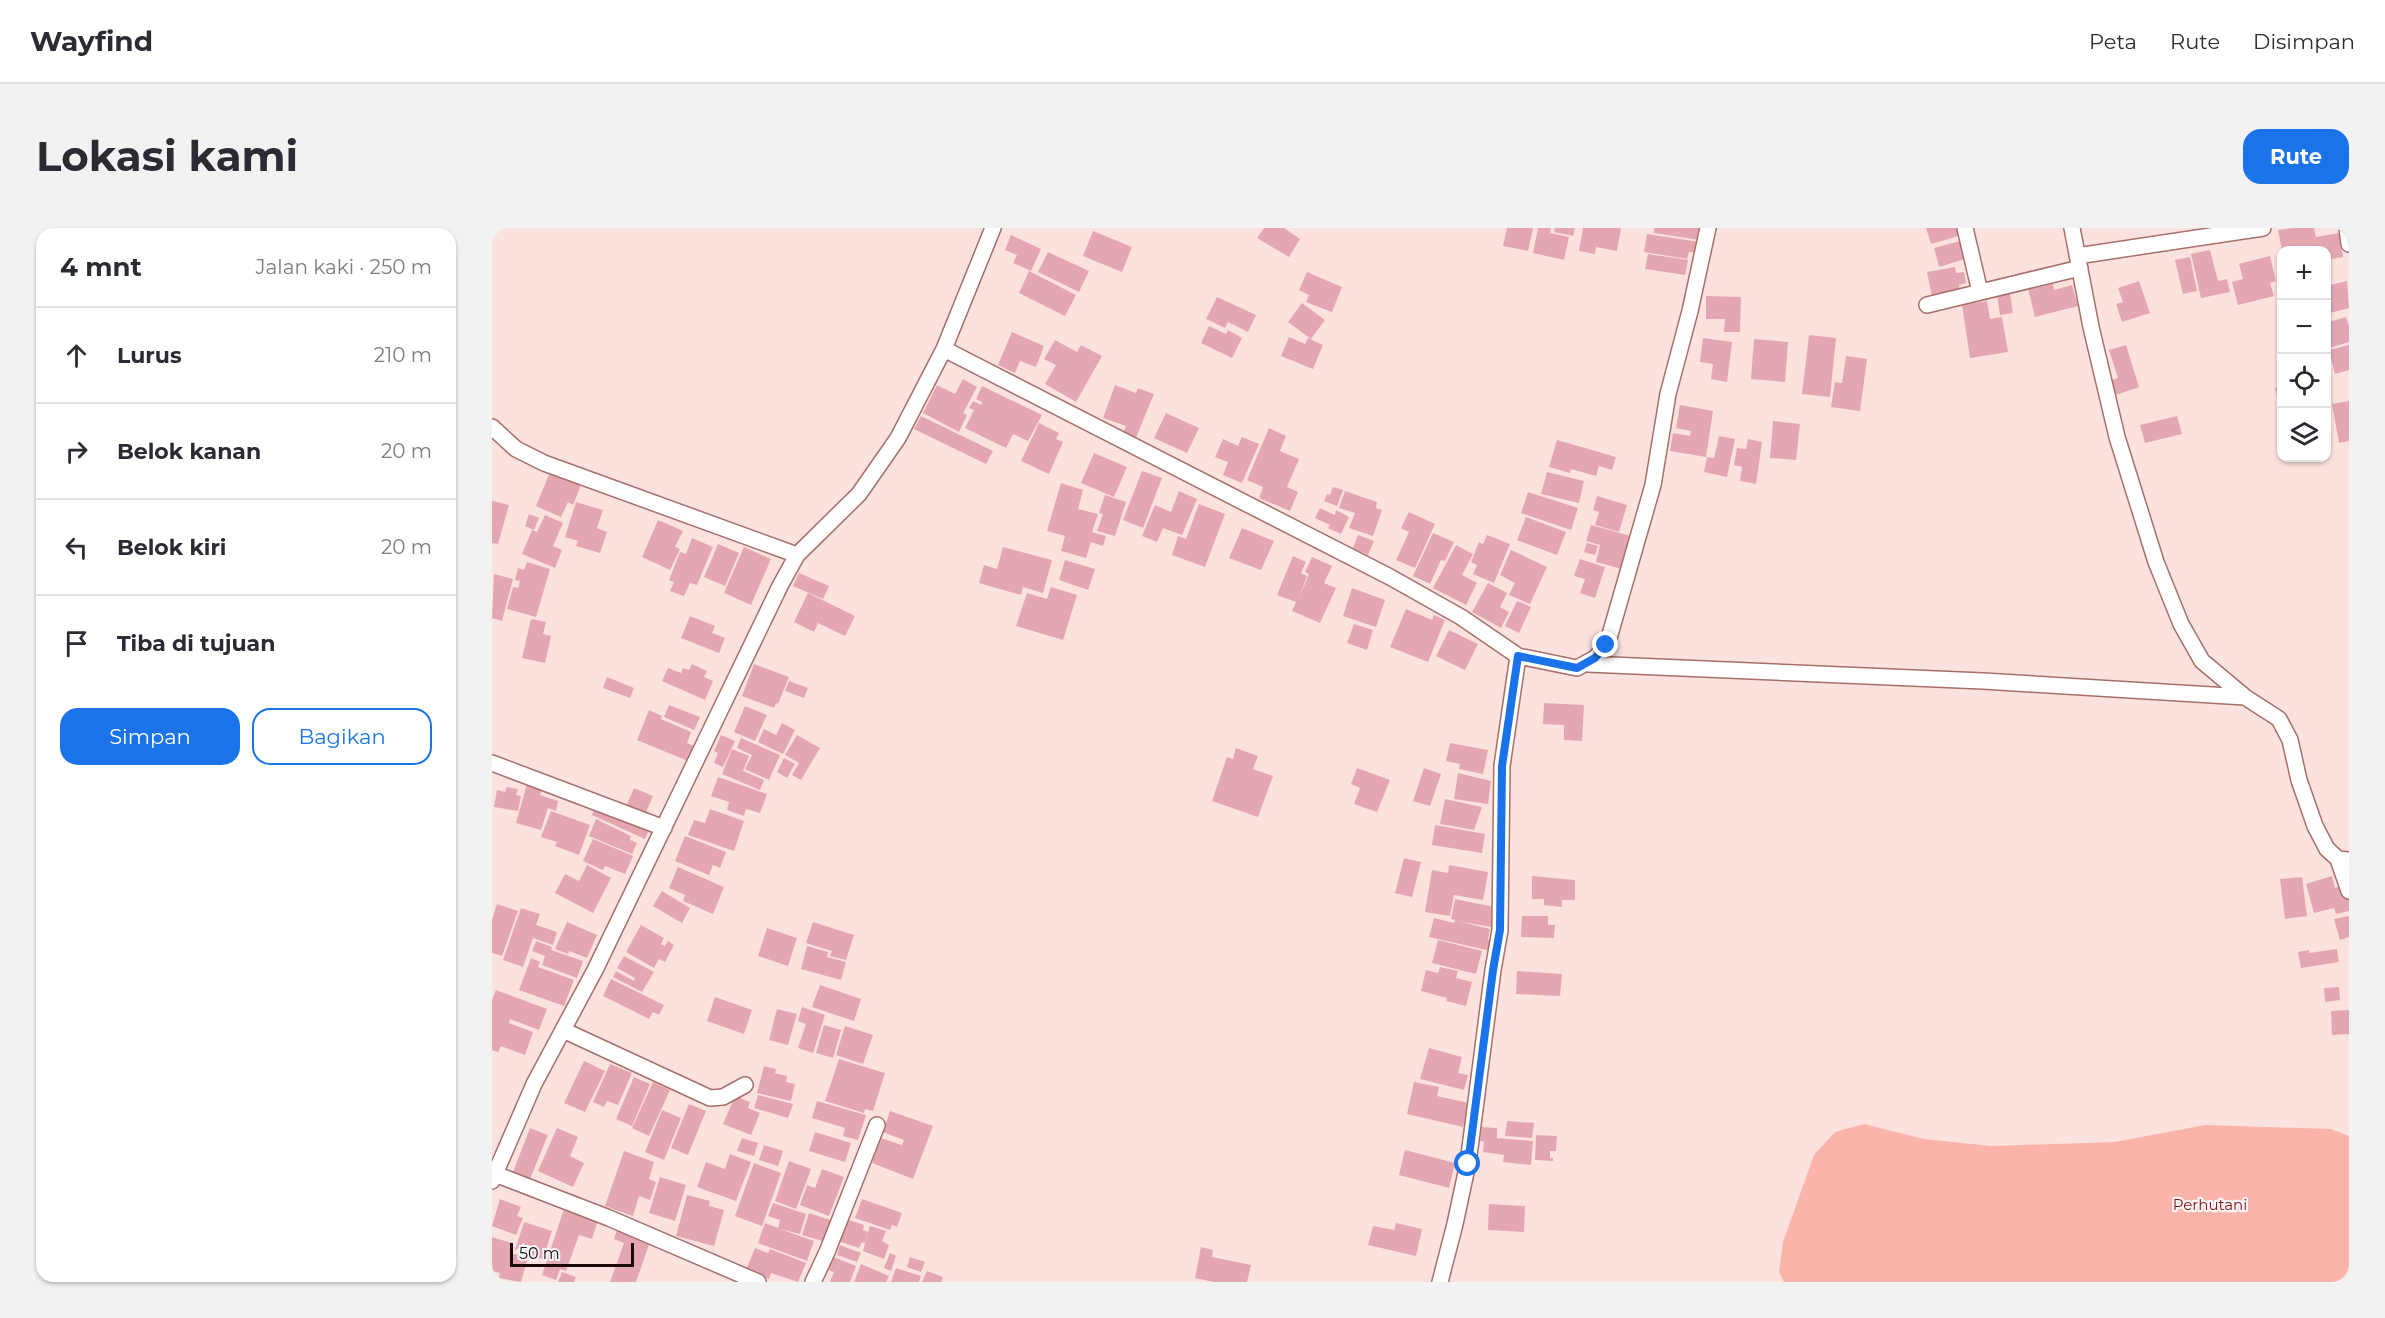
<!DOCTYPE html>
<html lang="id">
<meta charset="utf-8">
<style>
:root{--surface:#fff;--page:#f2f2f3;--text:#2b2b33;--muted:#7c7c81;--line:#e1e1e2;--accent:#1a73e8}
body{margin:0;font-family:Montserrat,sans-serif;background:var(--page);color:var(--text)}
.controls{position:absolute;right:18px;top:18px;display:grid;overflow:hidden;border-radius:12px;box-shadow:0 2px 4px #0004}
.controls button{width:54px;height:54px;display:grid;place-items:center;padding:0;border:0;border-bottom:2px solid var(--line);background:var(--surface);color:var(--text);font:30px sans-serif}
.scale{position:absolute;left:18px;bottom:15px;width:124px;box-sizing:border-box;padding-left:6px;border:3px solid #1b0706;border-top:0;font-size:16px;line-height:21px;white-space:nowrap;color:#1b0706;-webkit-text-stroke:4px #f6f6f6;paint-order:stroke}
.stop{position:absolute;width:18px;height:18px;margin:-14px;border:4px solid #1a73e8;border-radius:50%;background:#fff}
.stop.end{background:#1a73e8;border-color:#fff;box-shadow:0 2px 6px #0008}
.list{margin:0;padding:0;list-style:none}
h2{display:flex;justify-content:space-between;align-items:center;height:78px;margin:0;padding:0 24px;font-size:26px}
h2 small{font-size:20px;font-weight:400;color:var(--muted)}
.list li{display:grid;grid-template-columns:39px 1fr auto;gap:18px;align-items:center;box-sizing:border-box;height:96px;padding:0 24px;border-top:2px solid var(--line)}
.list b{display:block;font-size:22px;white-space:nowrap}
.list em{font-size:20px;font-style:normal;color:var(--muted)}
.actions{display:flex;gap:12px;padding:18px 24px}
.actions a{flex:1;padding:14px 0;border:2px solid var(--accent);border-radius:18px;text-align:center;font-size:21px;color:var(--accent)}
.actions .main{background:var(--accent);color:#fff}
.icon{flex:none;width:33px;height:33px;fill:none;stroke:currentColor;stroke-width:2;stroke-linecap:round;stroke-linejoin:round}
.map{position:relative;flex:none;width:1857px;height:1054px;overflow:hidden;border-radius:18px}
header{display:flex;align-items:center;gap:36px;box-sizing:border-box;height:84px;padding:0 30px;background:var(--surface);border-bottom:2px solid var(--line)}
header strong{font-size:28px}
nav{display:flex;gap:33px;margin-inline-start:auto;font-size:21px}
.intro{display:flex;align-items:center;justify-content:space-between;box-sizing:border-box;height:144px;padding:0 36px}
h1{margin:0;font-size:42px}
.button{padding:15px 27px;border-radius:18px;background:var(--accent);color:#fff;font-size:21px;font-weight:700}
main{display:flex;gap:36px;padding:0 36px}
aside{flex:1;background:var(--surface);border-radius:18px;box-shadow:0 2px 4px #0004}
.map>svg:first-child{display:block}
.green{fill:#fbb3aa}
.building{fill:#e4a7b2}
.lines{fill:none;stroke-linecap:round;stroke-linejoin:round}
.street-casing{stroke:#a86f69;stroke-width:18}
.street{stroke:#fff;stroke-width:15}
.route{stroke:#1a73e8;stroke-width:8}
.labels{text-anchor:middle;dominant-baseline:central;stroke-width:4.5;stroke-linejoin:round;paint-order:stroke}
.park-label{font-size:15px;fill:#8d0a12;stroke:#f6f6f6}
</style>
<header>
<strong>Wayfind</strong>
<nav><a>Peta</a><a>Rute</a><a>Disimpan</a></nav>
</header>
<div class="intro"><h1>Lokasi kami</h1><a class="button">Rute</a></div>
<main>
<aside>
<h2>4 mnt<small>Jalan kaki · 250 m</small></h2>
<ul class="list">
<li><svg class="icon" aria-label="ahead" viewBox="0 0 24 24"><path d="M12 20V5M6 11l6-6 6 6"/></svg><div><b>Lurus</b></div><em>210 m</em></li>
<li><svg class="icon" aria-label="right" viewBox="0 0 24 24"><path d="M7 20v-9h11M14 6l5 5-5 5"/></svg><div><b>Belok kanan</b></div><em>20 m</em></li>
<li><svg class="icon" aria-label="left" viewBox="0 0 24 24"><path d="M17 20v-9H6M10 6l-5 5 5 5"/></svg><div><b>Belok kiri</b></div><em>20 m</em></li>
<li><svg class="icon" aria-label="arrive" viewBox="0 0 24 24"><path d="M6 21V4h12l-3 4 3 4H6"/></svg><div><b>Tiba di tujuan</b></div></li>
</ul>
<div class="actions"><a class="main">Simpan</a><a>Bagikan</a></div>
</aside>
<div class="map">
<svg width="1857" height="1054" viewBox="0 0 1857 1054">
<rect width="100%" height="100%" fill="#fce2de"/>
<path class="green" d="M1372 896 1432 911 1499 918 1623 914 1713 897 1839 901 1857 908V1054H1292L1287 1044 1291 1014 1322 927 1343 904Z"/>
<path class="building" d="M772 0H792L808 11 797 29 765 10Z
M1015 0H1041L1036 23 1011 18Z
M1046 0H1059L1058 5 1077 9 1072 32 1041 25Z
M1063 0H1083L1081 8 1062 4Z
M1091 0H1129L1125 23 1104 19 1103 26 1087 23Z
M1162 0H1209L1207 12 1162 5Z
M1434 0H1464L1467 8 1439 16Z
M1801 0H1822L1824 9 1847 5 1851 29 1834 32V22H1790L1786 2Z
M601 3 640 19 630 44 591 28Z
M1155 6 1208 14 1206 25 1197 24 1195 31 1152 24Z
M519 7 549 21 539 43 521 35 525 27 513 22Z
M1468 13 1473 31 1447 39 1442 20Z
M1718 22 1726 53 1735 51 1738 64 1709 70 1699 26Z
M556 24 597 43 587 64 546 44Z
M1156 26 1196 32 1193 47 1153 41Z
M1778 28 1784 53 1778 55 1782 68 1746 77 1740 54 1751 51 1747 36Z
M1698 29 1705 63 1691 66 1683 32Z
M1463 39 1464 45 1472 44 1474 55 1467 57 1468 64 1440 69 1435 44Z
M537 43 584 67 573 88 527 65Z
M815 44 850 59 840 84 814 74 817 67 807 62Z
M1560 50 1562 62 1580 57 1586 78 1543 89 1535 56Z
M1647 53 1658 85 1630 94 1624 76 1631 74 1626 60Z
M1855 53 1857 80 1834 86V58Z
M1518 65 1521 85 1508 87 1505 67Z
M1214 68 1249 69 1248 104H1232L1233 91H1214Z
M725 69 764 87 756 104 736 94 733 100 714 91Z
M1495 73 1498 91 1510 89 1516 124 1478 130 1470 77Z
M810 75 833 92 819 111 796 94Z
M1854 89 1857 98V114L1834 121V95Z
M717 98 734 106 736 102 750 110 740 130 709 115Z
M520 104 552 118 544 139 528 133 523 145 506 137Z
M1317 107 1344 110 1338 169 1310 166Z
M797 109 813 116 816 110 831 117 821 141 789 128Z
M1211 110 1240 114 1235 154 1219 151 1221 136 1208 134Z
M1262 111 1296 114 1293 154 1259 151Z
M563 112 585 124 589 117 610 128 584 174 553 156 564 137 552 131Z
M1634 117 1647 159 1624 167 1620 152 1626 150 1617 122Z
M1857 117V142L1843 146 1837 122Z
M1354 128 1375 131 1368 183 1339 179 1343 154 1350 155Z
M471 151 485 159 471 185 475 187 467 204 431 185 445 157 463 166Z
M623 157 644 165 646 160 662 166 643 212 630 207 634 198 611 190Z
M490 158 550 187 536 213 521 206 514 220 473 200 482 182 477 180 481 173 489 177 490 174 484 171Z
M1790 158V181H1789L1783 160Z
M1857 173V213L1847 215 1840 176Z
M1188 177 1221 183 1214 229 1178 223 1181 205 1198 208 1199 203 1184 200Z
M674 185 707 200 695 225 662 210Z
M429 188 501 223 494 236 422 201Z
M1685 188 1690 206 1653 215 1648 197Z
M1281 193 1308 196 1304 232 1278 230Z
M547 195 567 205 564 211 571 214 557 246 529 233Z
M777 200 794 208 788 223 807 231 795 259 806 264 798 283 767 270 771 259 755 252Z
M1227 208 1243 211 1235 249 1212 244 1215 229 1222 230Z
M750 209 767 216 750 255 731 247 736 234 723 229 731 211 746 218Z
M1256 211 1270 214 1264 256 1248 253 1250 239 1242 237 1245 220 1254 221Z
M1065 212 1124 229 1120 242 1107 238 1104 248 1079 241 1078 245 1057 239Z
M602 225 635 239 622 269 589 255Z
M650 243 670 250 651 300 631 292Z
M58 244 89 257 81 277 76 274 69 289 44 278Z
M1055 244 1092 253 1087 275 1049 266Z
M569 255 591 262 586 281 606 286 600 304 614 308 611 318 599 314 594 330 569 323 573 308 555 303Z
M841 259 851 262 845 278 832 273 835 266 838 267Z
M687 263 705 271 690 307 671 300 665 314 650 308 663 277 679 284Z
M853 263 885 274 884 280 890 282 881 308 857 300 863 285 847 280Z
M1036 264 1086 280 1079 302 1029 285Z
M613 267 634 274 623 308 605 303 611 286 607 285Z
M1105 268 1135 277 1127 304 1103 297 1107 284 1101 282Z
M0 273 17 277 6 316 0 315Z
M84 274 111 282 105 300 115 304 108 325 84 318 86 313 73 309Z
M707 276 733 286 713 339 680 327 686 308 694 311Z
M828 280 843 287 844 282 857 289 849 306 836 300 838 297 823 290Z
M917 284 943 296 923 340 904 332 917 304 909 300Z
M37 286 47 290 42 302 33 298Z
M53 287 71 295 61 318 70 322 63 340 30 326 40 302 45 304Z
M1034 289 1074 304 1065 327 1025 312Z
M166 292 191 303 183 319 188 321 178 342 150 329Z
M1099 297 1139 308 1130 341 1104 334 1108 317 1094 313Z
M750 300 782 313 769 342 737 330Z
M941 305 962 314 953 333 949 332 938 356 921 348Z
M866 307 882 313 876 327 861 320Z
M995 307 1018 316 1002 355 981 346 985 337 979 334 987 314 991 316Z
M200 310 221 319 205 357 198 355 192 368 178 363 182 354 177 352 188 324 194 326Z
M1095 315 1106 318 1103 327 1092 324Z
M226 316 247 325 233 358 212 349Z
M964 317 981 326 970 347 985 355 974 377 941 360Z
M252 319 279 331 259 377 232 365Z
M511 319 560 332 551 365 531 359 529 367 487 355 492 337 505 341Z
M1019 322 1055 339 1038 376 1017 367 1023 355 1008 347Z
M801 328 814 334 809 345 815 348 807 370 817 346 813 344 820 329 840 338 832 355 844 360 828 395 800 383 804 374 785 367Z
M1088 331 1113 339 1103 370 1088 365 1093 351 1082 348Z
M573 332 603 341 596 362 567 352Z
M35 334 58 341 44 389 15 381 21 359 26 360 28 353 23 352 26 340 32 342Z
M307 345 337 358 331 371 301 358Z
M2 346 21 351 10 393 0 390Z
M996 355 1015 365 1008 379 1017 384 1009 400 980 384Z
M559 359 585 367 571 412 524 398 535 365 555 371Z
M860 360 893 372 884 399 851 388Z
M316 365 363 388 353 408 326 395 322 404 302 394Z
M1025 373 1039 379 1027 405 1013 398Z
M914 381 940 392 942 387 953 392 936 434 898 419Z
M198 388 223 398 220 405 233 410 227 425 189 410Z
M39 391 54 394 51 406 59 408 53 435 30 430Z
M862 396 881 402 875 422 855 415Z
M957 402 986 416 973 442 944 428Z
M200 436 215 443 212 449 221 453 213 472 170 453 176 440 189 445 191 440 197 442Z
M262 436 297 449 286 476 284 475 282 480 250 468Z
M115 449 142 460 138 470 111 460Z
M297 453 316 460 312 470 293 463Z
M1052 475 1092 477 1090 513 1072 512V497L1051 496Z
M177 477 208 489 202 502 172 489Z
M253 478 275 487 263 513 242 504Z
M157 482 170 488 169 491 199 504 195 515 202 518 196 533 145 512Z
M290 495 303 502 291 526 266 514 272 501 284 507Z
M229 507 243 513 231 539 222 535 226 525 222 523Z
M305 507 328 520 309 552 300 547 307 535 293 527Z
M249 510 288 527 277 552 253 541 260 527 245 520Z
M958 515 996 522 991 546 967 541 968 536 954 533Z
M744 520 766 528 761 541 781 548 766 589 720 573 735 529 741 531Z
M240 521 257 528 251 543 272 552 268 562 230 546Z
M292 530 303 536 295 550 285 544Z
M865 540 898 552 885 584 862 576 868 560 859 556Z
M932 540 949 546 938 578 921 573Z
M966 545 999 553 996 576 962 571Z
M226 549 275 566 268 585 254 581 252 588 235 582 237 574 219 568Z
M35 556 50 560 48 567 66 573 64 583 56 580 49 602 24 595Z
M15 559 26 561 24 567 29 568 26 583 2 579 5 562 13 564Z
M142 560 161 568 152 589 133 581Z
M953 571 990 579 982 602 948 596Z
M105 576 158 600 153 611 100 587Z
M218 581 252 593 242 623 196 607 202 592 213 595Z
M59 583 98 597 87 627 63 618 65 614 49 609Z
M104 591 139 608 138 612 145 615 140 626 97 608Z
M943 597 993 606 990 625 940 617Z
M193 608 234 624 228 640 221 637 217 647 183 633Z
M101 611 141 628 133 646 113 638 111 642 91 633Z
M912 630 929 634 920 669 903 665Z
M95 637 119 650 101 685 63 665 73 646 87 653Z
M957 637 996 644 991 672 962 667 958 688 933 684 940 642 956 645Z
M186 639 232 659 221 686 191 673 193 667 177 660Z
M1040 648 1083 652V672H1070V679L1052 677V671H1040Z
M1840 648 1843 660 1854 657 1857 669V683L1844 686 1842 680 1822 685 1814 656Z
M1810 649 1815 688 1793 691 1788 651Z
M170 663 198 680 190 695 161 678Z
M963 671 1002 679 999 699 966 693 998 701 996 712 1001 713 999 723 937 709 942 690 962 695 963 692 959 691Z
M5 676 26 683 10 728 0 725V692Z
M29 680 48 686 44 697 65 704 61 717 41 710 31 739 11 732Z
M1030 688H1056V697H1063L1062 710 1029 709Z
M1857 688V709L1848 712 1842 691Z
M75 694 105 707 95 730 77 723 76 726 63 721Z
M321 694 362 707 354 732 338 728 340 723 314 715Z
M149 697 172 710 169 716 173 718 176 713 182 717 173 734 167 731 162 740 134 724Z
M275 700 305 710 296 738 266 728Z
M946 712 990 723 984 746 940 735Z
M44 713 60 719 59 722 91 733 85 750 50 737 53 728 40 723Z
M315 718 336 724 335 729 354 734 349 752 309 741Z
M1845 721 1847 734 1809 740 1806 724 1817 722V725Z
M132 728 162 744 150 764 121 749 124 743 142 753 143 750 125 740Z
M39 730 48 734 46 739 82 752 72 778 27 762Z
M948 739 966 743 964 750 980 754 974 778 954 773 955 770 929 763 934 742 946 745Z
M1025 743 1070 746 1068 768 1024 766Z
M119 751 172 777 167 787 161 784 157 791 111 768Z
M328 757 369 771 362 793 320 779Z
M1847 759 1848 772 1833 774 1832 760Z
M4 762 55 781 47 802 18 791 17 795 41 804 33 827 9 818 6 824 0 822V772Z
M223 769 260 782 252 806 215 793Z
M310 779 333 787 321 825 306 820 314 796 306 793Z
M285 781 305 786 296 817 277 812Z
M1857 782V806L1840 807 1839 783Z
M332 797 349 802 341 830 324 825Z
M353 798 381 807 371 836 344 827Z
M937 820 970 829 966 845 976 847 972 862 928 851Z
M347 831 393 845 381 883 373 881 372 885 333 873Z
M92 833 113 843 93 884 72 875Z
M118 836 140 845 126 877 115 873 112 879 101 874Z
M272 838 284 841 283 845 295 848 294 854 303 856 299 873 265 865Z
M142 849 158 856 140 898 124 891Z
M161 854 178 862 157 908 140 900Z
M922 854 947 859 945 868 977 875 971 899 915 886Z
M266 867 301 876 296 890 262 880Z
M243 868 258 874 256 880 268 885 259 907 231 896Z
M325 873 374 887 366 912 351 908 353 900 320 890Z
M197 876 214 883 196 927 179 920Z
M170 882 189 890 172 932 153 924Z
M398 883 441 898 421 951 380 935 389 910 410 917 412 912 391 904Z
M1015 893 1042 895 1040 910 1013 908Z
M990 899 1005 900V910L1041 913 1039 937 1011 934 1012 927 991 924 992 914 988 913Z
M38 900 56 907 38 951 21 944Z
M65 900 86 909 78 928 92 935 81 959 46 943Z
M323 904 359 915 353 934 317 923Z
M1044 907 1065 908 1064 923H1058V930H1061V933L1043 932Z
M250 910 266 915 262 928 245 923Z
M272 917 291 923 286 938 267 932Z
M913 922 963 935 957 960 907 947Z
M132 923 162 934 157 951 164 954 158 972 147 968 141 988 113 978Z
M238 926 259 934 244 973 205 959 214 934 233 941Z
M297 933 319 941 304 981 283 973Z
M262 935 289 945 270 998 243 988Z
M330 941 352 949 337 988 308 977 315 957 323 960Z
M168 949 194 957 183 993 157 985Z
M195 967 218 973 217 978 232 982 222 1018 184 1008Z
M8 971 29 979 25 988 31 990 24 1007 0 998Z
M370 971 410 985 405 999 400 997 398 1002 363 990Z
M281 975 314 986 308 1006 288 1001 322 1013 315 1033 266 1015 273 995 286 1000 288 992 276 988Z
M997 976 1033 978 1032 1004 996 1002Z
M73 978 107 989 100 1011 87 1007 74 1043 68 1041 64 1052 50 1047Z
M317 985 341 993 334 1014 310 1007Z
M354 991 372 997 371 1002 376 1004 373 1015 370 1014 367 1020 346 1013Z
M32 994 60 1003 51 1031 23 1022Z
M904 995 930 1001 924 1028 876 1017 881 998 902 1002Z
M378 998 394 1003 390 1013 397 1017 392 1031 371 1023Z
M126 999 159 1011 144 1054H118L132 1015 122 1011Z
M0 1009 20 1015 18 1025 36 1030 29 1054 7 1050 8 1045 0 1043Z
M348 1017 369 1025 365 1034 345 1027Z
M709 1019 721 1022 720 1029 759 1037 755 1054H722L703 1050Z
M263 1020 276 1025 278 1021 314 1035 306 1054 279 1045 277 1051 254 1042Z
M398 1025 404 1028 399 1043 392 1040Z
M339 1028 364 1038 358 1054H338L342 1044 333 1041Z
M418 1029 433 1034 429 1044 415 1039Z
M369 1036 397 1048 394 1054H362Z
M404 1040 429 1048 427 1054H399Z
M435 1043 451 1049 449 1054H430Z
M70 1044 84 1049 82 1054H66Z"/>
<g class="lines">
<defs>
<path id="street" d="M1473 0 1488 64
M1580 0 1599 99 1625 209 1664 334 1689 396 1710 433 1753 469 1787 491 1798 512 1807 552 1823 598 1835 621 1846 631 1857 632
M1855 0 1857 16
M1585 28 1771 0
M1435 77 1588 40
M452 121 898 349 969 389 1026 428 1085 440 1103 430 1115 417 1161 257 1176 166 1198 83 1216 0
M0 199 24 221 52 235 305 327
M1096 436 1491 453 1753 469
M0 535 172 600
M1846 631 1857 663
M71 802 218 870 231 869 253 857
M3 946 117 990 266 1054
M0 953 42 856 103 742 288 358 305 327 367 266 406 210 452 121 501 0
M321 1054 335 1024 385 897
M948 1054 963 996 976 935 1001 742 1008 702 1010 538 1026 428"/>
</defs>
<use href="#street" class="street-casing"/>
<use href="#street" class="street"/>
</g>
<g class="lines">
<path class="route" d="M976 936 1001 742 1008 702 1010 538 1026 428 1085 440 1103 430 1114 417"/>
</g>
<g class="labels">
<g class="park-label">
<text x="1718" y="976">Perhutani</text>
</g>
</g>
</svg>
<div class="controls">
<button>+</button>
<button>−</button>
<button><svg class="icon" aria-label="locate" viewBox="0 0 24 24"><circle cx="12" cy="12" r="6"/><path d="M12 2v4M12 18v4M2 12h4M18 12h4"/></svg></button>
<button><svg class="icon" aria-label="layers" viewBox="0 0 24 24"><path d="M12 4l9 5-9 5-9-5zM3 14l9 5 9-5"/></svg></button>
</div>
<div class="scale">50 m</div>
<div class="stop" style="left:976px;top:936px"></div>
<div class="stop end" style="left:1114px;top:417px"></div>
</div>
</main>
